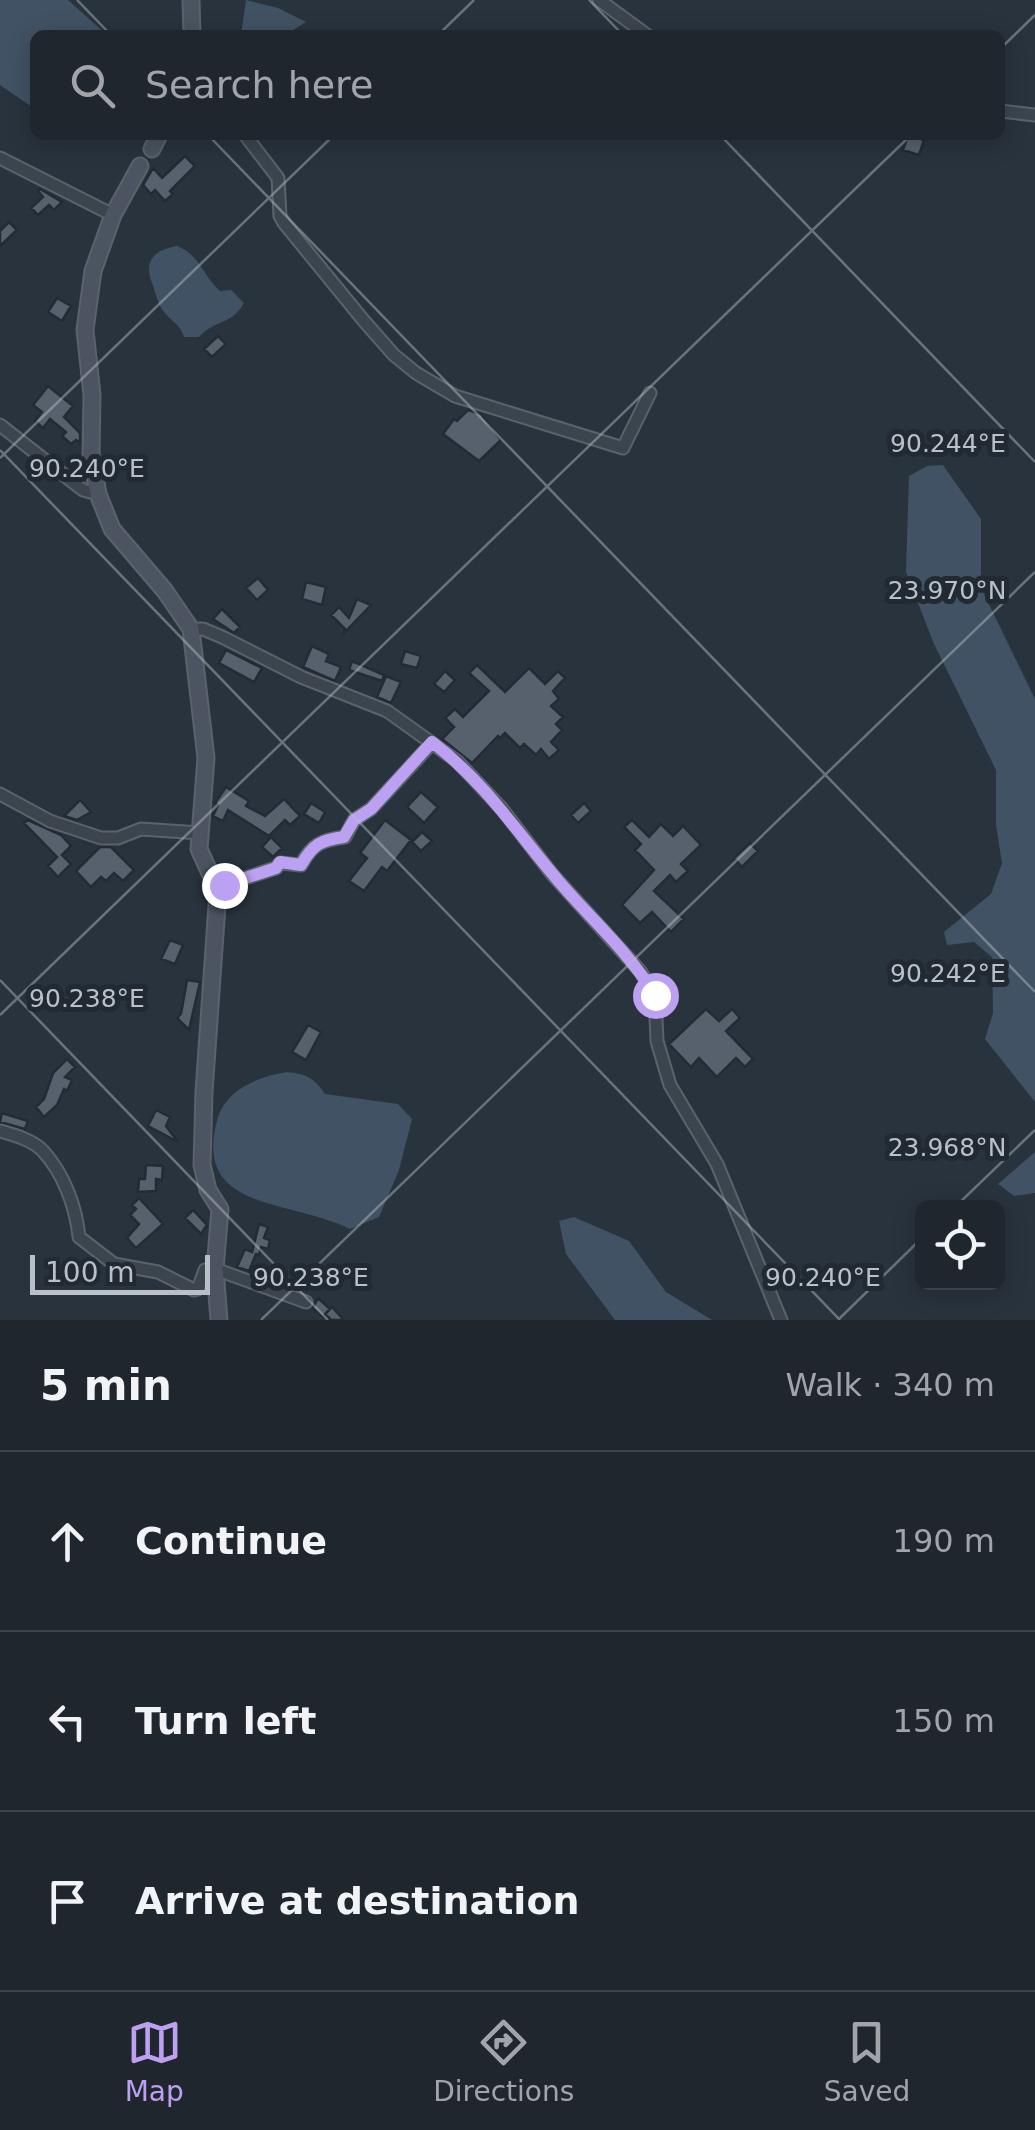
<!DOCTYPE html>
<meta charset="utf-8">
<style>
:root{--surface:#1f262e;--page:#272e36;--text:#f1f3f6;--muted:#a1a5aa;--line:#3c434a;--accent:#bca0f2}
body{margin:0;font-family:"DejaVu Sans",sans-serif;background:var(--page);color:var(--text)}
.controls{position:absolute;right:30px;bottom:30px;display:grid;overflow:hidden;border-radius:15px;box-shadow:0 5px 25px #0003}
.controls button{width:90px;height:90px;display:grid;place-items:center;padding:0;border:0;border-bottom:2px solid var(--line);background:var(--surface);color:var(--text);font:50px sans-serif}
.scale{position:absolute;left:30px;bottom:25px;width:180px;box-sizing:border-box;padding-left:10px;border:5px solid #b9c0c8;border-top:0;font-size:28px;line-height:35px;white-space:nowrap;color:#b9c0c8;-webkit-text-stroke:8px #212a33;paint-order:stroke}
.stop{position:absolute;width:30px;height:30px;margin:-22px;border:8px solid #bca0f2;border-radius:50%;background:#fff}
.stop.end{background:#bca0f2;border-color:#fff;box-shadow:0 2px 10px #0008}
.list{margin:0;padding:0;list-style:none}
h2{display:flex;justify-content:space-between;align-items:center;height:130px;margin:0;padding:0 40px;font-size:42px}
h2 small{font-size:32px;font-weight:400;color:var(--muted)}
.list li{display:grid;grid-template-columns:65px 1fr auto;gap:30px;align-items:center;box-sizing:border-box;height:180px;padding:0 40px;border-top:2px solid var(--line)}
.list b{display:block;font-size:38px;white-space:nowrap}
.list em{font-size:32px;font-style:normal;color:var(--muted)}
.icon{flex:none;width:55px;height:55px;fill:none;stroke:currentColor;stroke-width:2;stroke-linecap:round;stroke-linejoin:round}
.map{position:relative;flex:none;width:1035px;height:1320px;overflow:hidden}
.search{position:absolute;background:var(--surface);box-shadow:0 5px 25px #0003;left:30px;right:30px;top:30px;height:110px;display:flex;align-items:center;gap:25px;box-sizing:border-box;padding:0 35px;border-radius:15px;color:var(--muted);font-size:38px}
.sheet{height:670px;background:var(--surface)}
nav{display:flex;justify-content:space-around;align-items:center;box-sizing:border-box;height:140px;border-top:2px solid var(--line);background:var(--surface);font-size:28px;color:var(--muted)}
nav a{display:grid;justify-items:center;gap:5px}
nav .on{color:var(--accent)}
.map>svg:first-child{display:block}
.water{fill:#415264}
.building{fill:#57616d;stroke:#232c35;stroke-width:2.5}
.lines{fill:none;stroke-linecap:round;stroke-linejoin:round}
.street-casing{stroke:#5a636b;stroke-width:15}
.secondary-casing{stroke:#5a636b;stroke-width:19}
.street{stroke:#3c454e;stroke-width:11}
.secondary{stroke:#4b5460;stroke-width:15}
.route{stroke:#bca0f2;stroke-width:12}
.ticks{fill:none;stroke:#b9c0c8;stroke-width:2.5;stroke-opacity:0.45}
.ticks-label{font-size:25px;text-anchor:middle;fill:#b9c0c8;stroke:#212a33;stroke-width:10;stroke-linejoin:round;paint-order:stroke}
</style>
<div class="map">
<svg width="1035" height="1320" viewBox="0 0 1035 1320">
<rect width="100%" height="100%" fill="#29333d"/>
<path class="water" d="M0 0H68L107 35H35V109L0 85Z
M246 0 278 8 306 22 285 35H241Z
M177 246C199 254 203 276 220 291L231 290 244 303C231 326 217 318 199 337H184C180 324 172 322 164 312 157 303 156 293 152 283 143 260 155 250 177 246Z
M943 465 981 519V588L1035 699V1102L985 1039 993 1013 992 957 974 942 947 945 944 932 991 894 1002 863 996 825V770L934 644 906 572 909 476 927 466Z
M287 1072C307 1074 314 1078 325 1094L398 1104 412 1119 399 1170 379 1217 350 1229C290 1199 190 1212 218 1117 227 1089 260 1076 287 1072Z
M1035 1152V1193L1014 1196 998 1184Z
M574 1217 629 1241 666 1292 712 1320H615L566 1254 559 1221Z"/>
<path class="building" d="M908 135 924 140 919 155 903 150Z
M185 156 195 166 170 191 173 194 165 201 155 190 151 194 143 185 153 168 162 178Z
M40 189 62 202 54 210 49 205 38 215 31 208 43 197 38 191Z
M9 222 17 230 0 246V231Z
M57 298 71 306 62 321 48 312Z
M218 336 226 344 212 357 204 349Z
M48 386 73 406 64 417 80 433V443L76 440 71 444 62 436 66 432 50 419 43 428 35 421 42 412 33 405Z
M468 410 481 414 501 440 479 461 443 434 454 419 457 421Z
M258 578 268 590 257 600 246 588Z
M306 582 326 587 322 605 302 599Z
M357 599 371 605 344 633 345 629 331 615 339 607 349 618Z
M222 609 240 627 234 633 213 619Z
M312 646 329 654 326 661 341 667 335 681 303 667Z
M226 650 262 668 254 682 219 663Z
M405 651 421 656 417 668 401 664Z
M352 661 384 675 382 681 349 670Z
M477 665 505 692 529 668 545 684 558 671 565 678 553 691 559 699 551 706 563 717 556 724 562 730 551 742 559 750 549 759 541 749 536 755 524 744 520 748 505 733 500 738 498 736 472 763 442 739 454 727 445 718 455 709 463 717 489 691 469 673Z
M445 671 455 680 444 692 434 684Z
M386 676 401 682 391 703 377 697Z
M226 787 249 801 246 806 265 816 284 799 300 816 290 825 285 820 269 836 228 810 223 821 213 816 218 805 215 803Z
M421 792 438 807 424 823 407 807Z
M80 800 91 812 77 820 64 816Z
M311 803 325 812 319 823 304 814Z
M584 803 591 811 578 823 571 815Z
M28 820 61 835 71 846 62 855 71 864 58 877 48 866 57 857 24 823Z
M385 820 411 840 387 871 382 867 364 891 349 881 367 858 360 853Z
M632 820 649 837 661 824 673 836 683 826 701 845 681 864 688 871 676 882 670 875 654 891 684 919 671 932 652 912 640 923 622 905 654 870 635 850 641 844 624 827Z
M422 832 432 841 421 851 412 842Z
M271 837 282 848 273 857 262 847Z
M750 843 758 851 742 867 734 858Z
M100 847H111L134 870 123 881 114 873 106 881 101 877 91 887 76 871Z
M170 940 183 945 175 964 161 959Z
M187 980 200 982 189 1030 177 1018 181 1014Z
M706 1009 719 1021 732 1009 740 1018 726 1031 753 1059 745 1067 736 1058 717 1077 699 1058 691 1067 669 1044Z
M308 1025 321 1032 306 1060 292 1052Z
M67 1059 75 1067 65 1077 72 1080 67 1091 64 1089 57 1105 44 1117 36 1107 44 1099 53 1073Z
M156 1110 170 1117 166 1126 178 1142 148 1126Z
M2 1113 28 1121 25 1129 0 1122Z
M146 1165 163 1166 162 1180 156 1179V1191L138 1192 139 1179H145Z
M139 1198 163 1224 136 1248 127 1238 139 1224 130 1215 136 1209 132 1205Z
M193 1210 207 1225 201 1234 185 1218Z
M259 1224 268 1227 264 1238 270 1240 268 1249 261 1247 259 1255 256 1254 249 1271 237 1267 245 1249 252 1252Z
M318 1298 330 1309 326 1313 332 1307 344 1320H331L325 1314 323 1317 313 1308Z"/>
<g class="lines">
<defs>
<path id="street" d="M599 0 647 35
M1000 111 1035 115
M245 135 278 178 280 216 284 223 364 321 394 355 416 373 455 396 623 448 650 393
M0 158 113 215
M0 425 83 490 98 494
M191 629H203L222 637 301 677 387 711 457 761 502 809 552 874 640 971 655 995 657 1041 670 1085 717 1164 781 1320
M0 794 50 821 101 838H118L141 829 200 833
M218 891 224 885 276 868 280 863 301 865C312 844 322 840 345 837L354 820 371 809 432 743
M0 1131C14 1135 33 1140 43 1151 64 1174 76 1207 79 1237L114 1264 158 1272 194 1290 198 1289 205 1270 215 1269 306 1302"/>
<path id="secondary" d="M191 0 192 35
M152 149 159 135
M140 166 113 215 93 271 85 330 92 395 91 454 98 494 112 529 165 591 191 629 206 758 199 849 218 891 204 1092 202 1165 208 1190 220 1209 215 1269 219 1320"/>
</defs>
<use href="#street" class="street-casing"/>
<use href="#secondary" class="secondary-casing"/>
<use href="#street" class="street"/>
<use href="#secondary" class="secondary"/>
</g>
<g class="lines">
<path class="route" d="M224 885 276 868 280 862 301 865C313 844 321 840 344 837L354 820 371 809 432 742C481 779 513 826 551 872 585 914 627 949 655 995"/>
</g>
<path class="ticks" d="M77 0 111 35M589 0 623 35M438 35 474 0M1000 49 1035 15M208 135 1035 992M720 135 1035 462M0 450 840 1320M0 458 334 135M0 980 328 1320M0 1015 911 135M954 1208 1035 1130M261 1320 1035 572M838 1320 922 1238"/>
<g class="ticks-label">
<text x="948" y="452">90.244°E</text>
<text x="87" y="477">90.240°E</text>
<text x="947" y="599">23.970°N</text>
<text x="948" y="982">90.242°E</text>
<text x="87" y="1007">90.238°E</text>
<text x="947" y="1156">23.968°N</text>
<text x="311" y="1286">90.238°E</text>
<text x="823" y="1286">90.240°E</text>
</g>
</svg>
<div class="controls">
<button><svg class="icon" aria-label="locate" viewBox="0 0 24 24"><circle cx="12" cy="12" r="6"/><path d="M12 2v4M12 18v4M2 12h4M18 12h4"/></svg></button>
</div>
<div class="scale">100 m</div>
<div class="stop" style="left:655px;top:995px"></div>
<div class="stop end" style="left:224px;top:885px"></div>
<div class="search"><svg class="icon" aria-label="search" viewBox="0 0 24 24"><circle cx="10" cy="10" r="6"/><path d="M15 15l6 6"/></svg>Search here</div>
</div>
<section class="sheet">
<h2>5 min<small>Walk · 340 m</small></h2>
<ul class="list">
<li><svg class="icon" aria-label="ahead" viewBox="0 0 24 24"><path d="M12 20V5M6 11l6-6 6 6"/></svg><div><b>Continue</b></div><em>190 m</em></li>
<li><svg class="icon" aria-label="left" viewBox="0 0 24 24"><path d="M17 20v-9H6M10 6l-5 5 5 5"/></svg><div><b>Turn left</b></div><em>150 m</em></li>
<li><svg class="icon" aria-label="arrive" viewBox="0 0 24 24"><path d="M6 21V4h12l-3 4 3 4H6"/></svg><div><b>Arrive at destination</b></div></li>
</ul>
</section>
<nav>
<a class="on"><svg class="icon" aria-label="map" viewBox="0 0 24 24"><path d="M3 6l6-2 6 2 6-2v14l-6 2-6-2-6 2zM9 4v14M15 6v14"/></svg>Map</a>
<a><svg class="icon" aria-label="directions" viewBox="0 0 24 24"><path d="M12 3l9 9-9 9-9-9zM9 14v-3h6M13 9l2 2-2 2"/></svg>Directions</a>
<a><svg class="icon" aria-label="saved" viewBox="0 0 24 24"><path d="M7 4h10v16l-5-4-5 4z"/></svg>Saved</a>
</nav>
